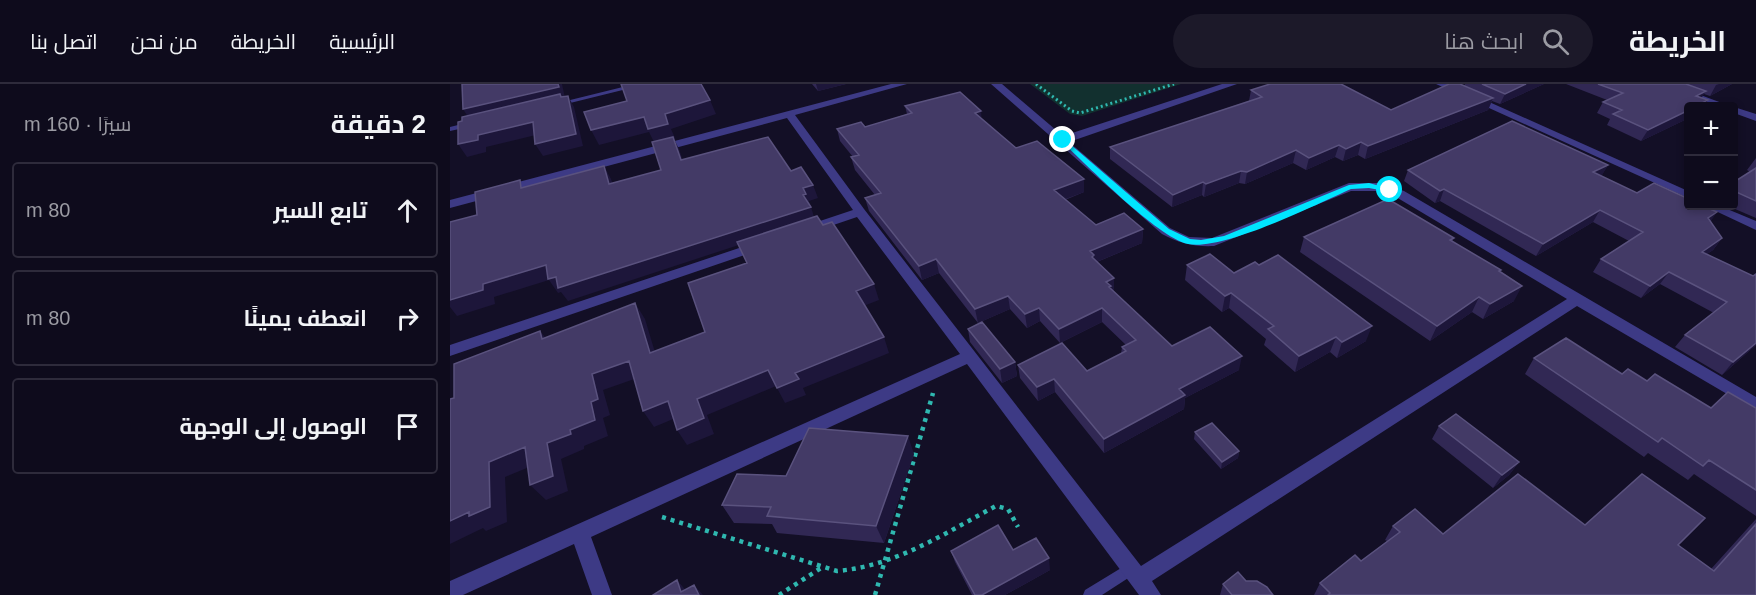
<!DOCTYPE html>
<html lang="ar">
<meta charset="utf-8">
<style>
:root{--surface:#0e0b1c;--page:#1c1929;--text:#f1f3f6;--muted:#9b9ba3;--line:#2e2b3b}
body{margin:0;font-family:Arial,Cairo,sans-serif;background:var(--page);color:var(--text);direction:rtl}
.controls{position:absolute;right:18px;top:18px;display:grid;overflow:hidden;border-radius:6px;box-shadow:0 3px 9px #0003}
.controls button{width:54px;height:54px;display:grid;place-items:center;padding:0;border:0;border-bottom:2px solid var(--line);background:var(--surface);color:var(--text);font:30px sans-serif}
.stop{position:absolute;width:18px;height:18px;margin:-14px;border:4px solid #00e5ff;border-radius:50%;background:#fff}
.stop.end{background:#00e5ff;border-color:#fff;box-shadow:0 2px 6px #0008}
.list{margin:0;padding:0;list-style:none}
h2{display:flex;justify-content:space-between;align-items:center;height:78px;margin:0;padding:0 24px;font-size:26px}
h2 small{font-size:20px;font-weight:400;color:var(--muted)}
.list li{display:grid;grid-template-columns:39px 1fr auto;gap:18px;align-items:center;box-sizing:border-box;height:96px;margin:0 12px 12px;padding:0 12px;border:2px solid var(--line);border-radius:6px}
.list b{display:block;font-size:22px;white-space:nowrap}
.list em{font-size:20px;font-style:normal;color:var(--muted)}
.icon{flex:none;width:33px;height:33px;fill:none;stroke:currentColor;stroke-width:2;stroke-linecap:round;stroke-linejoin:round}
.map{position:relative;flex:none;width:1306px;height:511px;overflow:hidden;direction:ltr}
header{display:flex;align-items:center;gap:36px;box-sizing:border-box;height:84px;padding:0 30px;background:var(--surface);border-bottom:2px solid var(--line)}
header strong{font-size:28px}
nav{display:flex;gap:33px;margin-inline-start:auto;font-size:21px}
.search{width:420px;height:54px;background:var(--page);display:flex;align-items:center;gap:15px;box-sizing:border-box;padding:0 21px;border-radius:33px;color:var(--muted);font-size:22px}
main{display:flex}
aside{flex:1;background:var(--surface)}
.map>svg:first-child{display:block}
.green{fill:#12302f}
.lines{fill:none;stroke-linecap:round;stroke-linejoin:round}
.path-far1{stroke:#2fb8b0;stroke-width:3;stroke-dasharray:2 3;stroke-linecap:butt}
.path{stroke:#2fb8b0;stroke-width:4.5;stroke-dasharray:4 5;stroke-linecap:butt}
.lane{fill:#3d3a85;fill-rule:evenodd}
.street{fill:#3d3a85;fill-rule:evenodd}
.wall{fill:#312854}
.shaded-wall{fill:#1d163a}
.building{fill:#433a66;stroke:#5a527e;stroke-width:1.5}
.route{fill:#00e5ff}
</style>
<header>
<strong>الخريطة</strong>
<div class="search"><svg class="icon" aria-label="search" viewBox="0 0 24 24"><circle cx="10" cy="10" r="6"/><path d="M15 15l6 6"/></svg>ابحث هنا</div>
<nav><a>الرئيسية</a><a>الخريطة</a><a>من نحن</a><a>اتصل بنا</a></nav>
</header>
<main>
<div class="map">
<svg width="1306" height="511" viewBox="0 0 1306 511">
<rect width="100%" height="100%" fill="#130f26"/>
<path class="green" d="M580 0H731L632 32 620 30Z"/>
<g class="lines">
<path class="path-far1" d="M586 0 622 27 630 29 724 0"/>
<path class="path" d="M212 433 387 487C446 482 495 449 546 422L558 425 568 443
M329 511 371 484
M425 511 483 309"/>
<path class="lane" d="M185 0H197L108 22 104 20Z
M20 38 24 40 23 42 0 47V43Z
M681 478 686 479 688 484 686 489 652 511H633L635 506Z"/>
<path class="street" d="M441 0H457L345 31 414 125 691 482 1117 215 946 113 929 107H901L764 162C745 163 728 159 712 150L541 0H552L613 52 772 0H787L619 58 720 144 739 153 762 154 899 99H930L954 107 1306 313V327L1127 222 702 497 711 511H689L517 280 141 453 162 511H142L124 460 13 511H0V497L510 270 407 133 357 150H349L347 147 349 144 403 126 337 34 0 124V116Z
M986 0H999L1238 107V114Z
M1207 0H1221L1280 22H1267Z
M1284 23 1306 30V37L1284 29Z
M1255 122H1270L1306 137V146Z
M310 157 315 158 317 161 315 164 0 272V261Z"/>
</g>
<path class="wall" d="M362 0H396L368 7Z
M1015 0H1094L1050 20 1042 17 1038 26 915 75 908 71 893 77 885 73 856 86 843 79 795 100 789 99 754 113 752 111 722 123 660 75V63L799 17 801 6 941 26 1014 2Z
M1116 0H1282L1260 12 1254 10 1239 22V34L1191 57 1157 41 1160 35 1147 29 1153 18 1157 16Z
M455 22 531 27V34L566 64 634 108 615 116 646 141 693 145 692 159 647 178 664 208 722 262 789 286 735 314 734 325 654 369 605 308 588 317 570 294 568 281 637 287 671 270 672 263 676 261 652 238 610 259 590 237 577 244 560 225 528 239 489 189 472 196 419 127 415 114 425 111 405 86 401 73H403L390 57 387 45 415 43 457 30Z
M1306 74V134L1278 122H1284V98L1300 88 1297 86Z
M1158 81 1151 92 1187 109 1261 138 1272 154 1263 166 1257 170 1303 192 1306 190V261L1272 291 1225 263 1235 251 1264 229 1210 200 1191 214 1143 188 1151 175 1179 157 1143 138 1086 172 990 117 985 119 954 97 958 86Z
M854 153 1004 154 1002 158 1050 188 1064 217 1033 235 1022 228 980 257 850 168Z
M737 181 784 189 916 257 887 274 880 268 845 288 814 261 816 255 779 224 772 228 735 196Z
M518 245 565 278 567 292 552 299 520 258Z
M1084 274 1172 290 1197 297 1261 324H1306V432L1244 390 1238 396 1198 369 1194 373 1075 290Z
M989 342 1069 378 1059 391 1043 404 982 355Z
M745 348 789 367 788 374 771 385 744 355Z
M464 370 434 459 327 449 322 440 284 439 272 421 336 392Z
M1306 435V511H864L870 499 911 477 937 457 935 456 943 442 993 450 1135 441 1228 461 1261 485Z
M563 466 600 486 555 511H522L505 478 501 467Z
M796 497 823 511H770L773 500Z"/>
<path class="shaded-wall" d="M108 0H112L115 14 20 36 13 25Z
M366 0H396L368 7Z
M1076 0H1094L1050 20 1055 10Z
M1269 0H1282L1260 12 1266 1Z
M1256 7 1249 18 1246 12Z
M118 12 124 23 133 62 93 72 85 60Z
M1043 14 1038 26 915 75 918 62Z
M260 16 266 30 221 45 225 54 224 55 229 65 237 89 205 60 199 48 149 61 141 46Z
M1258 16 1254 22H1246Z
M1239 26V34L1191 57 1198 46Z
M531 27 532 39 525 29Z
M83 38 90 50 36 63V68L17 73 8 60 28 51Z
M911 58 908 71 893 77 896 65Z
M889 61 885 73 856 86 859 74Z
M846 66 843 79 795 100 797 88Z
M1158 81 1151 93 1143 88Z
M154 82 161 95 167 113 159 100Z
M791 87 789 99 754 113 756 100Z
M634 95V108L605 119 604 106Z
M753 98 752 111 722 123 723 111Z
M363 101 368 114 359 117 361 123 353 111V104Z
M994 105 990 117 985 119 990 107Z
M361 123 365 136 118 217 111 208 108 209 99 196 44 213 45 220 7 232 0 223V207L33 200 96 181Z
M1150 126 1143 138 1086 172 1093 160Z
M1267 128 1259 140 1258 134Z
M693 145 692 159 644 179 640 167Z
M1272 154 1263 166 1243 180 1252 168Z
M486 175 489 189 472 196 469 182Z
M1219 188 1210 200 1191 214 1200 202Z
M664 194V208L659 210 656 198Z
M424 200 429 216 411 223 406 207Z
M1072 202 1064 217 1033 235 1040 220Z
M781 209 779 224 772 228 775 212Z
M558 212 560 225 528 239 525 225Z
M1029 213 1022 228 980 257 987 242Z
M185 219 195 235 210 285 200 269Z
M589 224 590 237 577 244 575 230Z
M652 224V238L610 259 609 245Z
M922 242 916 257 887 274 892 258Z
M90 247 103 263 92 255Z
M434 253 439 269 353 304 356 311 335 319 327 304 345 289Z
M886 253 880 268 845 288 849 272Z
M1306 259V261L1272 291 1283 278Z
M792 272 789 286 735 314 734 325 654 369V355L729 305Z
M179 277 190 293 153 306 160 331 153 334 158 352 134 362V365L111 375 118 407 96 416 80 401 97 359 120 346 141 318 142 290Z
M565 278 567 292 552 299 550 285Z
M318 286 326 302 257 331 264 350 237 361 227 346 247 315Z
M604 295 605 308 588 317 587 303Z
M218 317 228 333 204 343 193 327Z
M458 352 464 370 434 459 426 442Z
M75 363 89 379 55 393 57 438 36 447 33 444 0 460V437L19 428 39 378Z
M789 367 788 374 771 385 772 378Z
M1069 378 1059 391 1043 404 1052 391Z
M599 474 600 486 555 511H532Z
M227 496 238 509 231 508Z
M244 501 253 511H249Z"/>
<path class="building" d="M12 0H108L109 3 13 25Z
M171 0H251L260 16 215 30 218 40 198 45 194 33 141 46 134 28 177 17Z
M820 0H891L941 26 999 0H1010L1043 14 918 62 911 58 896 65 889 61 859 74 846 66 797 88 791 87 756 100 753 98 723 111 660 63 812 13 801 6Z
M1032 0H1076L1055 10Z
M1148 0H1236L1256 7 1246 12 1258 16 1246 22H1239V26L1198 46 1163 30 1172 26 1153 18 1173 9Z
M510 8 531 27 525 29 566 64 587 57 634 95 604 106 646 141 674 129 693 145 640 167 644 171 642 173 664 194 656 198 661 202 659 203 722 262 760 243 792 272 729 305 735 311 654 355 604 295 587 303 568 281 612 259 637 287 676 267 672 263 686 256 652 224 609 245 589 224 575 230 558 212 525 225 486 175 469 182 415 114 431 109 401 73 409 71 387 45 411 38 415 43 462 29 455 22Z
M110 10 111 13 118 12 126 50 85 60 83 38 28 51V56L8 60V38L12 37V33Z
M1062 37 1158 81 1143 88 1187 109 1204 99 1239 115V122H1253L1267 128 1258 134 1272 154 1252 168 1303 192 1306 190V259L1283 278 1235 251 1277 218 1219 188 1200 202 1151 175 1193 148 1150 126 1093 160 994 105 990 107 958 86Z
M223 53 231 76 318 53 341 87 351 83 363 101 353 104 356 110 353 111 361 123 108 204 106 193 98 195 96 181 33 200V206L0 216V138L27 131 25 108 70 96 71 104 154 82 159 100 211 86 202 58Z
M1306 84V117L1284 107V98Z
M938 115 1004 154 1000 156 1051 186 1049 187 1072 202 1040 220 1029 213 987 242 854 153Z
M367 132 373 141 382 138 424 200 406 207 434 253 345 289 349 295 327 304 318 286 247 315 254 334 227 346 218 317 193 327 179 277 142 290 148 315 141 318 145 336 120 346 121 350 97 359 103 392 80 401 75 363 39 378 40 423 19 432V428L0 437V315L4 314V280L90 247 92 255 185 219 200 269 255 248 238 199 297 179 287 158Z
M760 170 784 189 805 178 809 181 828 171 922 242 892 258 886 253 849 272 818 245 824 242 781 209 775 212 737 181Z
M532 238 565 278 550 285 518 245Z
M1116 254 1172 290 1178 285 1197 297 1205 290 1261 324 1278 308 1306 324V406L1259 376 1253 382 1212 354 1208 358 1084 274Z
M1006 330 1069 378 1052 391 989 342Z
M762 339 789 367 772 378 745 348Z
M359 344 458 352 426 442 317 432 321 423 272 421 287 390 336 392Z
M1068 390 1135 441 1192 390 1255 434 1228 461 1264 487 1306 440V511H878L880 509 870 499 905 471 911 477 950 448 943 442 965 425 993 450Z
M548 441 563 466 586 454 599 474 532 511H525L501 467Z
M788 488 796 497H807L817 503 823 511H782L773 500Z
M227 496 231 508 244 501 249 511H203Z"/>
<path class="route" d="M613 54 719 145 740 155 751 156 774 152 899 101 919 99 944 106 940 108 919 104 901 105C865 121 773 167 738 160 707 153 637 81 611 57Z"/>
</svg>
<div class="controls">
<button>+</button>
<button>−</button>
</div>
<div class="stop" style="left:940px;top:106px"></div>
<div class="stop end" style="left:613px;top:56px"></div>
</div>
<aside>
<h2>2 دقيقة<small>سيرًا · 160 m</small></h2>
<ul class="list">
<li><svg class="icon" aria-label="ahead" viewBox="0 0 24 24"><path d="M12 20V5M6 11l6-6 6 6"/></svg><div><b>تابع السير</b></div><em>80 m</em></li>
<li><svg class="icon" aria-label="right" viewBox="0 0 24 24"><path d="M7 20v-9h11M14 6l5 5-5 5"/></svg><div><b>انعطف يمينًا</b></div><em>80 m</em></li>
<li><svg class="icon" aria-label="arrive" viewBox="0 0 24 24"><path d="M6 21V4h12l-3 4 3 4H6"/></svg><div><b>الوصول إلى الوجهة</b></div></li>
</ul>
</aside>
</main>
